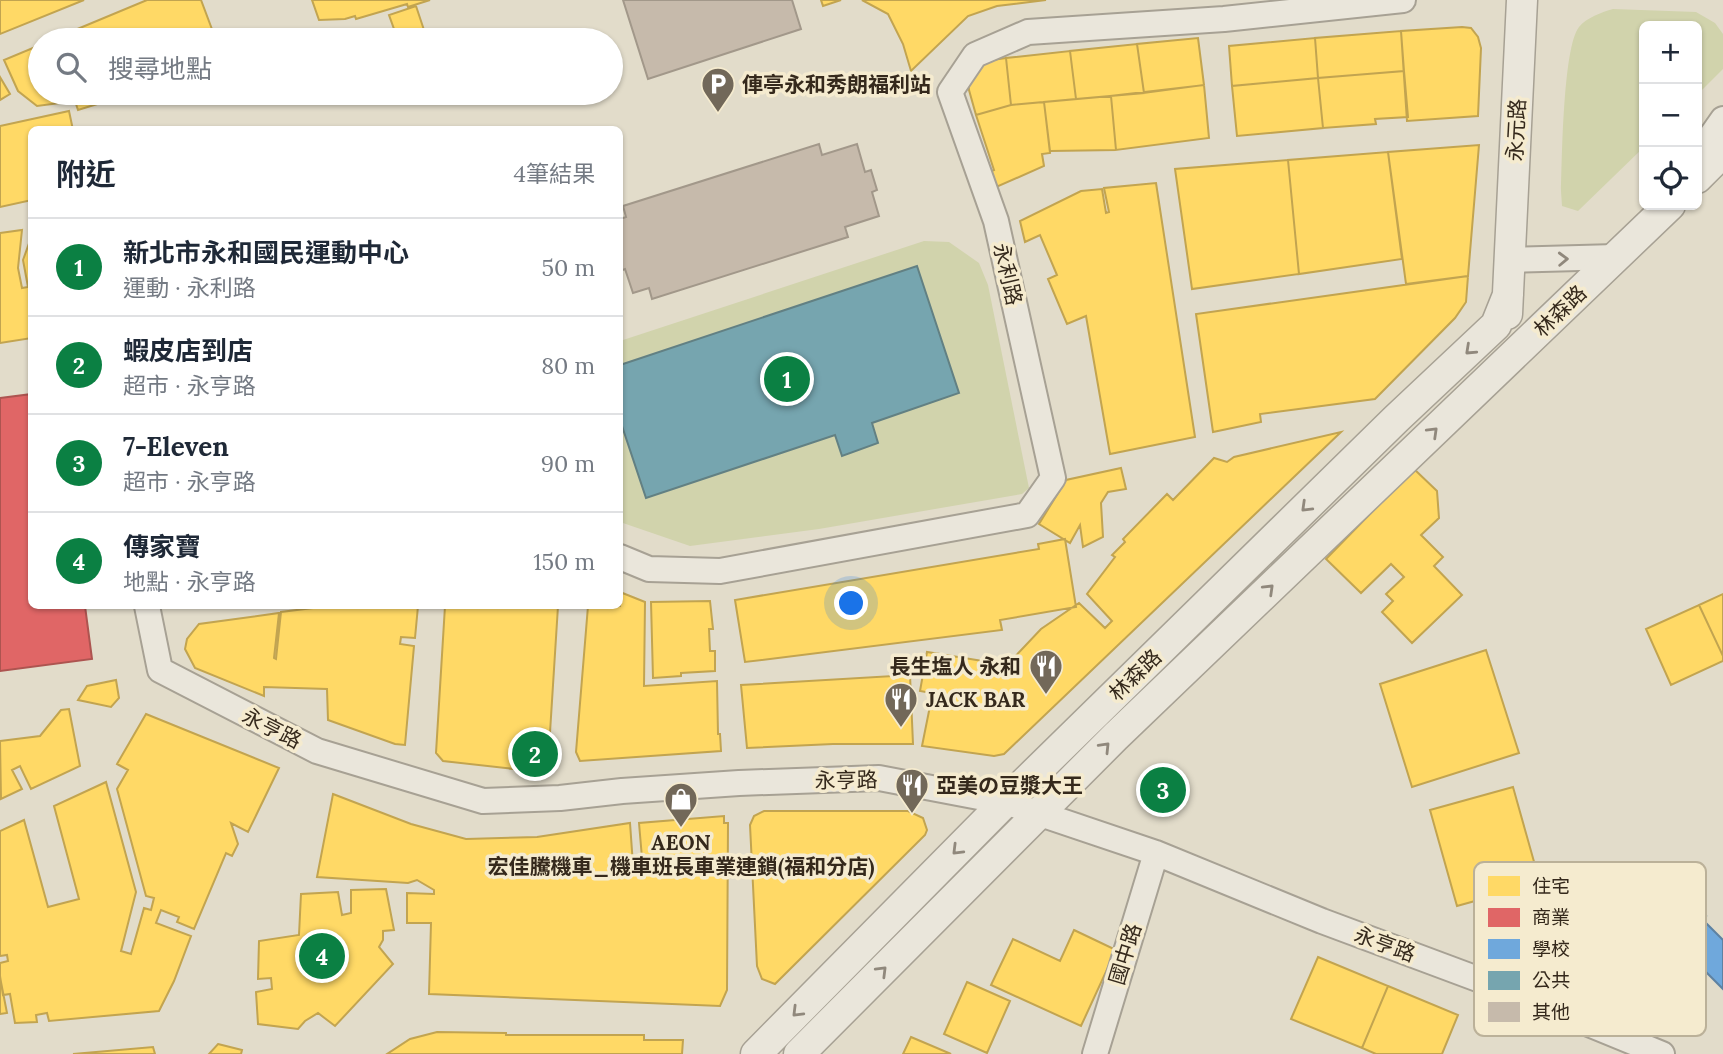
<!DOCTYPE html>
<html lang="zh-TW">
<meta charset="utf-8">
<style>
:root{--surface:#fff;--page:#f2f2f3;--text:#1f2937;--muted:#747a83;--line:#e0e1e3;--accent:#0b8043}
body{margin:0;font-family:Lora,"Noto Sans TC","Noto Sans JP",serif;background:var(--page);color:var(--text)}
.controls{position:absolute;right:21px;top:21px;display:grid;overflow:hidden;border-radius:10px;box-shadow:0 2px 5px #0004}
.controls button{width:63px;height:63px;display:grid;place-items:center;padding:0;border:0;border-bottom:2px solid var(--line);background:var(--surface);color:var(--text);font:35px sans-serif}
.you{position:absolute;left:852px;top:604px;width:24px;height:24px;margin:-18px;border:5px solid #fff;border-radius:50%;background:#1a73e8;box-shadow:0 0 0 10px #1a73e833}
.badge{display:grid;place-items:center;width:46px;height:46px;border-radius:50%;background:var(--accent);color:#fff;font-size:23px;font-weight:700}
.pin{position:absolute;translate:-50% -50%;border:4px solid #fff;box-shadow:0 2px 7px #0006}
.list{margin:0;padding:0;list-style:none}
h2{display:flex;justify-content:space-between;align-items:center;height:91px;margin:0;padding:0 28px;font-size:30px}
h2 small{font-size:23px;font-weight:400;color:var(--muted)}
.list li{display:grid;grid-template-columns:46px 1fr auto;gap:21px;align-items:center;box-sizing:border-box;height:98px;padding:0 28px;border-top:2px solid var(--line)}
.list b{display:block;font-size:26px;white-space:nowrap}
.list p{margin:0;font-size:23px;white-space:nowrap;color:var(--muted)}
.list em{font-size:23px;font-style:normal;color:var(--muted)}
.icon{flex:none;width:38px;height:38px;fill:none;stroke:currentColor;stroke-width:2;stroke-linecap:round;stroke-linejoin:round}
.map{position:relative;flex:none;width:1723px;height:1054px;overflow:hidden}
.search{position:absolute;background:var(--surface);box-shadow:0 2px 5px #0004;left:28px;top:28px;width:595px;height:77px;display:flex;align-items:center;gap:18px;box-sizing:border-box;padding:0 24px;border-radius:38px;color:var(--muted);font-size:26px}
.panel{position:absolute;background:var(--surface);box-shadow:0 2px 5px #0004;left:28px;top:126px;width:595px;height:483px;border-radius:10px}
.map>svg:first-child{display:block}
.green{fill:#d1d3ac}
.homes{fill:#ffd966;stroke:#c2a450;stroke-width:2}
.shops{fill:#e06666;stroke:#ad5450;stroke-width:2}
.schools{fill:#6fa8dc;stroke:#5e82a2;stroke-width:2}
.public{fill:#76a5af;stroke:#628083;stroke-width:2}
.building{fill:#c6baab;stroke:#a2988a;stroke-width:2}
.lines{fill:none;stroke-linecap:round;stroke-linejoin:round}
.minor-casing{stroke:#a7a194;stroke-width:28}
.tertiary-casing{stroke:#a7a194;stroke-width:33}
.minor{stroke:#eae6db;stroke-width:24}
.tertiary{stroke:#eae6db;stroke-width:30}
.oneway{stroke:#90887c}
.labels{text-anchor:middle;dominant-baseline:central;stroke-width:7;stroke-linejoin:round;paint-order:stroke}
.poi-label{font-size:21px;font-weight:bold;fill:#35291c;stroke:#f5ebcf;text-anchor:start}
.street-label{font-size:21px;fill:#35291c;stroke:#f5ebcf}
.key{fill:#f5ebcf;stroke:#bbb199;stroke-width:2}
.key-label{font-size:19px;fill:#35291c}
</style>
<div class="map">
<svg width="1723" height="1054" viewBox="0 0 1723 1054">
<rect width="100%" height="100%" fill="#e2dcca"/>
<path class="green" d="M1613 9 1696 12 1715 23 1723 34V69L1697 95V26H1644V147L1578 211 1562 206 1561 191C1562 160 1563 47 1579 27 1586 18 1602 12 1613 9Z
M924 241 949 242 979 263 988 285 1029 488 1022 494 819 529 690 546 620 522V341Z"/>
<path class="homes" d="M0 0H84L0 34Z
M147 0H201L216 40H51Z
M312 0H430L408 7 407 4 356 19 355 16 345 19 319 20Z
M821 0H841L823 6Z
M1046 0 997 6 968 16 911 71 903 44 888 14 862 0Z
M416 6 426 36 414 40H398L389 15Z
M1462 27 1471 28 1478 37 1481 48 1478 116 1407 121 1401 31Z
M1401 31 1404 71 1318 78 1315 38Z
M1198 38 1204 85 1144 93 1137 44Z
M1315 38 1318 78 1232 86 1229 46Z
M1137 44 1144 93 1076 99 1070 51Z
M40 45V93H133L78 110 75 101 37 106 18 91 4 60Z
M1070 51 1076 99 1011 105 1006 58Z
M1006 58 1011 105 976 115 969 90 968 77 985 61Z
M1404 71 1408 117 1375 119 1376 124 1323 128 1318 78Z
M0 77 10 94 0 100Z
M1318 78 1323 128 1237 136 1232 86Z
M1204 85 1209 138 1116 150 1111 96Z
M1111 96 1116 150 1050 151 1044 102Z
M1044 102 1050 153 1042 154 1044 166 994 188 988 172 994 170 976 115 1011 105Z
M69 111 73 130H32V200L0 207V126Z
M1479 145 1468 276 1406 284 1388 152Z
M1388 152 1402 259 1299 274 1288 160Z
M1288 160 1299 274 1192 289 1175 169Z
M1156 183 1195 437 1110 454 1086 316 1067 324 1048 279 1057 275 1040 235 1025 242 1020 221 1081 191 1102 189 1106 213 1109 212 1104 188Z
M22 230 18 268 22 288 28 287 23 260 32 235V338L0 343V233Z
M1468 276 1466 302 1455 318 1375 399 1260 414 1261 422 1213 432 1196 314Z
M1341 432 1004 754 994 756 922 746 930 706 946 708 948 696 920 691 927 652 1007 665 1041 629 1079 603 1105 628 1112 621 1087 594 1115 557 1112 555 1125 542 1123 539 1167 494 1173 500 1214 458 1227 462 1234 457Z
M1121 468 1126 489 1108 492 1101 503 1103 537 1083 547 1080 525 1070 543 1039 524 1066 480Z
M1414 469 1437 491 1439 518 1421 535 1443 557 1434 566 1462 595 1412 643 1382 612 1393 601 1386 594 1404 577 1391 564 1361 593 1326 559Z
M1065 539 1076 607 1000 620 1002 630 745 662 735 600 1039 549 1038 544Z
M620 592 645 602 644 686 717 681 718 734H720L721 751 580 761 576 752 588 606H620Z
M1723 594V656L1699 605Z
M710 601 713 629H709L710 651H715V671L681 673V676L653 678 651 602Z
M1699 605 1723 656V661L1671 685 1646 629Z
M329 606H418L415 638 401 637 400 644 414 646 405 745 395 744 328 720 327 689 264 687V696L195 668 185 649 187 639 199 624 279 613 274 658 276 659 281 612Z
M445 606H558L548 764 540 772 443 761 436 753Z
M1486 650 1519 753 1412 787 1380 684Z
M910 675 913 744H833L747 748 741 685Z
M116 680 119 698 111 707 78 700 87 686Z
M69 709 80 766 31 789 20 766 12 770 22 789 1 799 0 741 40 736 61 710Z
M146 714 279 768 248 832 231 823 238 844 232 856 226 853 194 929 177 922 179 917 161 910 156 923 191 936 174 981 159 1011 49 1021 47 1013 36 1015 37 1022 15 1023 10 994 3 995 0 976V963L8 961 7 955 0 956V831L24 820 48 907 79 899 54 806 106 782 136 892 121 951 131 954 144 908 151 910 154 898 146 896 117 789 128 770 117 764Z
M1513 787 1540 883 1457 906 1430 810Z
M333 794 411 824 466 839 537 837 630 823 633 865 663 863V857L642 858 639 823 724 816V823H728L727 990 720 1006 429 994 431 923H407V893L434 894V890L417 880 408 883 317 877Z
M764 811H908L923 818 927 830 925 835 775 984 762 979 757 966 750 825 754 816Z
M386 889 394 930 383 931V940L379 947 393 964 335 1026 318 1013 305 1021 298 1029 258 1024 256 992 272 989 271 978 258 979 259 941 299 935 301 894 338 892 342 915 351 913V890Z
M1074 930 1116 950 1081 1026 991 985 1013 939 1060 961Z
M1318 957 1388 986 1362 1048 1291 1019Z
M0 977 7 1013 0 1014Z
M967 982 1010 1001 987 1053 944 1034Z
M1388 986 1458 1015 1442 1054H1376L1362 1048Z
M437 1032 506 1033V1035H644V1040H683L682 1054H387L410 1039Z
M911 1037 951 1054H903Z
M218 1044 242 1050 241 1054H209Z
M153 1047 155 1054H73Z"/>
<path class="shops" d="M32 394V606H85L92 659 0 671V398Z"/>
<path class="schools" d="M1702 912 1706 916 1702 919 1723 940V989L1681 947 1676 952 1681 957 1651 986 1645 979 1653 971 1644 962 1671 936 1674 939Z"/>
<path class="public" d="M917 266 959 393 872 423 878 443 842 456 835 435 646 498 620 420V365Z"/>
<path class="building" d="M623 0H792L801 29 648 79Z
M819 144 822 155 857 144 865 172 871 170 877 190 872 192 879 216 845 227 848 237 652 299 649 288 633 293 625 269 620 271V219L626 217 623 206Z"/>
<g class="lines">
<defs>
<path id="minor" d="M1697 156 1723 119
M1510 260 1616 257
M620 557 649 569 720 571 1027 515 1053 478 996 221 950 92 975 55 1028 32 1224 19 1403 0
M147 606 160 670 317 751 483 801 560 798 622 791 739 783 879 778 1005 802 1156 853 1322 921 1491 984 1662 1054
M1095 1054 1156 853"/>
<path id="tertiary" d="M1697 178 1723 152
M1507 314 1522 0
M756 1054 1005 802 1396 419 1496 325 1508 295
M799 1054 1115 737 1670 205"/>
</defs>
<use href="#minor" class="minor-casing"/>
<use href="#tertiary" class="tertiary-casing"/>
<use href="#minor" class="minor"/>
<use href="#tertiary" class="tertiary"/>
</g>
<defs><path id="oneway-chevron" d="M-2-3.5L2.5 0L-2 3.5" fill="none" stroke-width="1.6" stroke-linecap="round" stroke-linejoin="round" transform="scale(1.75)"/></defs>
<g class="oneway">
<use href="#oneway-chevron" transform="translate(1563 259) rotate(-2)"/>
<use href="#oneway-chevron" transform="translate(1470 350) rotate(137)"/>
<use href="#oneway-chevron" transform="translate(1433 432) rotate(-44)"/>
<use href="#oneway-chevron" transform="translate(1306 507) rotate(136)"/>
<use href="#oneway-chevron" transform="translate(1269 589) rotate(-44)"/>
<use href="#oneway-chevron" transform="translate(1105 747) rotate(-46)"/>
<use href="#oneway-chevron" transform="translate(957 850) rotate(135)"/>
<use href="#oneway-chevron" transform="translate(882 971) rotate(-45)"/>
<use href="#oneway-chevron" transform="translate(797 1012) rotate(135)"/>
</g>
<defs>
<symbol id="parking-pin" viewBox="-11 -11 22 30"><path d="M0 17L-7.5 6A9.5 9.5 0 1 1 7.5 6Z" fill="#726859" stroke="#f5ebcf"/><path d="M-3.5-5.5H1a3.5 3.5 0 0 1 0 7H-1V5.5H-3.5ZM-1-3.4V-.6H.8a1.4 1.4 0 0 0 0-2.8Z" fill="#fff"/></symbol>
<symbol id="restaurant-pin" viewBox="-11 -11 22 30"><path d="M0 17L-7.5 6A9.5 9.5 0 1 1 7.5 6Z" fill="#726859" stroke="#f5ebcf"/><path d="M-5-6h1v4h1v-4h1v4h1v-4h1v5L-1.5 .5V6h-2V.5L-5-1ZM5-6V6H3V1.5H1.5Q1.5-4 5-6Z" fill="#fff"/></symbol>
<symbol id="shop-pin" viewBox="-11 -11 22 30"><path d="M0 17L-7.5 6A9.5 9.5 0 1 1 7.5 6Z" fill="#726859" stroke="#f5ebcf"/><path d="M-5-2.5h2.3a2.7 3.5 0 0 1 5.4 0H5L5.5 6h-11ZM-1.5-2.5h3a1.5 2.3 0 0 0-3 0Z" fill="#fff"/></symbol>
</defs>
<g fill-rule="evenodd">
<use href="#parking-pin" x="699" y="65" width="38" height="52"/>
<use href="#restaurant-pin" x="1027" y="647" width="38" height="52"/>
<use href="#restaurant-pin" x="882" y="680" width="38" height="52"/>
<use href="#restaurant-pin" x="893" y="766" width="38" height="52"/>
<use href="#shop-pin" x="662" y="780" width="38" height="52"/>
</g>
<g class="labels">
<g class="poi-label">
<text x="742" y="84">俥亭永和秀朗福利站</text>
<text x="1021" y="666" text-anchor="end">長生塩人 永和</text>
<text x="926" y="699">JACK BAR</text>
<text x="936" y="785">亞美の豆漿大王</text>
<text x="681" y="842" text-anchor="middle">AEON<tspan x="681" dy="24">宏佳騰機車_機車班長車業連鎖(福和分店)</tspan></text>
</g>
<g class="street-label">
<text transform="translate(1516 130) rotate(-87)">永元路</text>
<text transform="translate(1008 274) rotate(77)">永利路</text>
<text transform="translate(1560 311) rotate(-44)">林森路</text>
<text transform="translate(1135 675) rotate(-44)">林森路</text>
<text transform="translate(272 728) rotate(27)">永亨路</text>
<text transform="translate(846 780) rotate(-1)">永亨路</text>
<text transform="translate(1385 944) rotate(20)">永亨路</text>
<text transform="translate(1125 954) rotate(-73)">國中路</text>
</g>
</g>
<rect x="1474" y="862" width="232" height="174" rx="10" class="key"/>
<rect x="1488" y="876" width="32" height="20" fill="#ffd966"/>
<rect x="1488" y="908" width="32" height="19" fill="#e06666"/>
<rect x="1488" y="939" width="32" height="20" fill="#6fa8dc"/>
<rect x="1488" y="971" width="32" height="19" fill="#76a5af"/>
<rect x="1488" y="1002" width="32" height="20" fill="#c6baab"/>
<g class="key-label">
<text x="1532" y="893">住宅</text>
<text x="1532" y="924">商業</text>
<text x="1532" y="956">學校</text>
<text x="1532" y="987">公共</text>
<text x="1532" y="1019">其他</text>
</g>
</svg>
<div class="controls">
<button>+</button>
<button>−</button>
<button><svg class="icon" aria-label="locate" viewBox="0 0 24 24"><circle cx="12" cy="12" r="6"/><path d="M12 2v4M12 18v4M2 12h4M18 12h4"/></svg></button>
</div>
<div class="you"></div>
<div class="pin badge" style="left:787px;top:379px">1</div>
<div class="pin badge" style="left:535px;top:754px">2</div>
<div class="pin badge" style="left:1163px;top:790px">3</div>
<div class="pin badge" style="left:322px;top:956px">4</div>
<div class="search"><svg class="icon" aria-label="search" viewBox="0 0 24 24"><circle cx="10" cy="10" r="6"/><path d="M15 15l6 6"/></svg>搜尋地點</div>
<section class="panel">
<h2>附近<small>4筆結果</small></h2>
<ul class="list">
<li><span class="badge">1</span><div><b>新北市永和國民運動中心</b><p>運動 · 永利路</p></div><em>50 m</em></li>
<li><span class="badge">2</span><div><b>蝦皮店到店</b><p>超市 · 永亨路</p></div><em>80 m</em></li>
<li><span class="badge">3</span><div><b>7-Eleven</b><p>超市 · 永亨路</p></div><em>90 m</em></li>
<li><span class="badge">4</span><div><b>傳家寶</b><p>地點 · 永亨路</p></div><em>150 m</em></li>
</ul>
</section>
</div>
